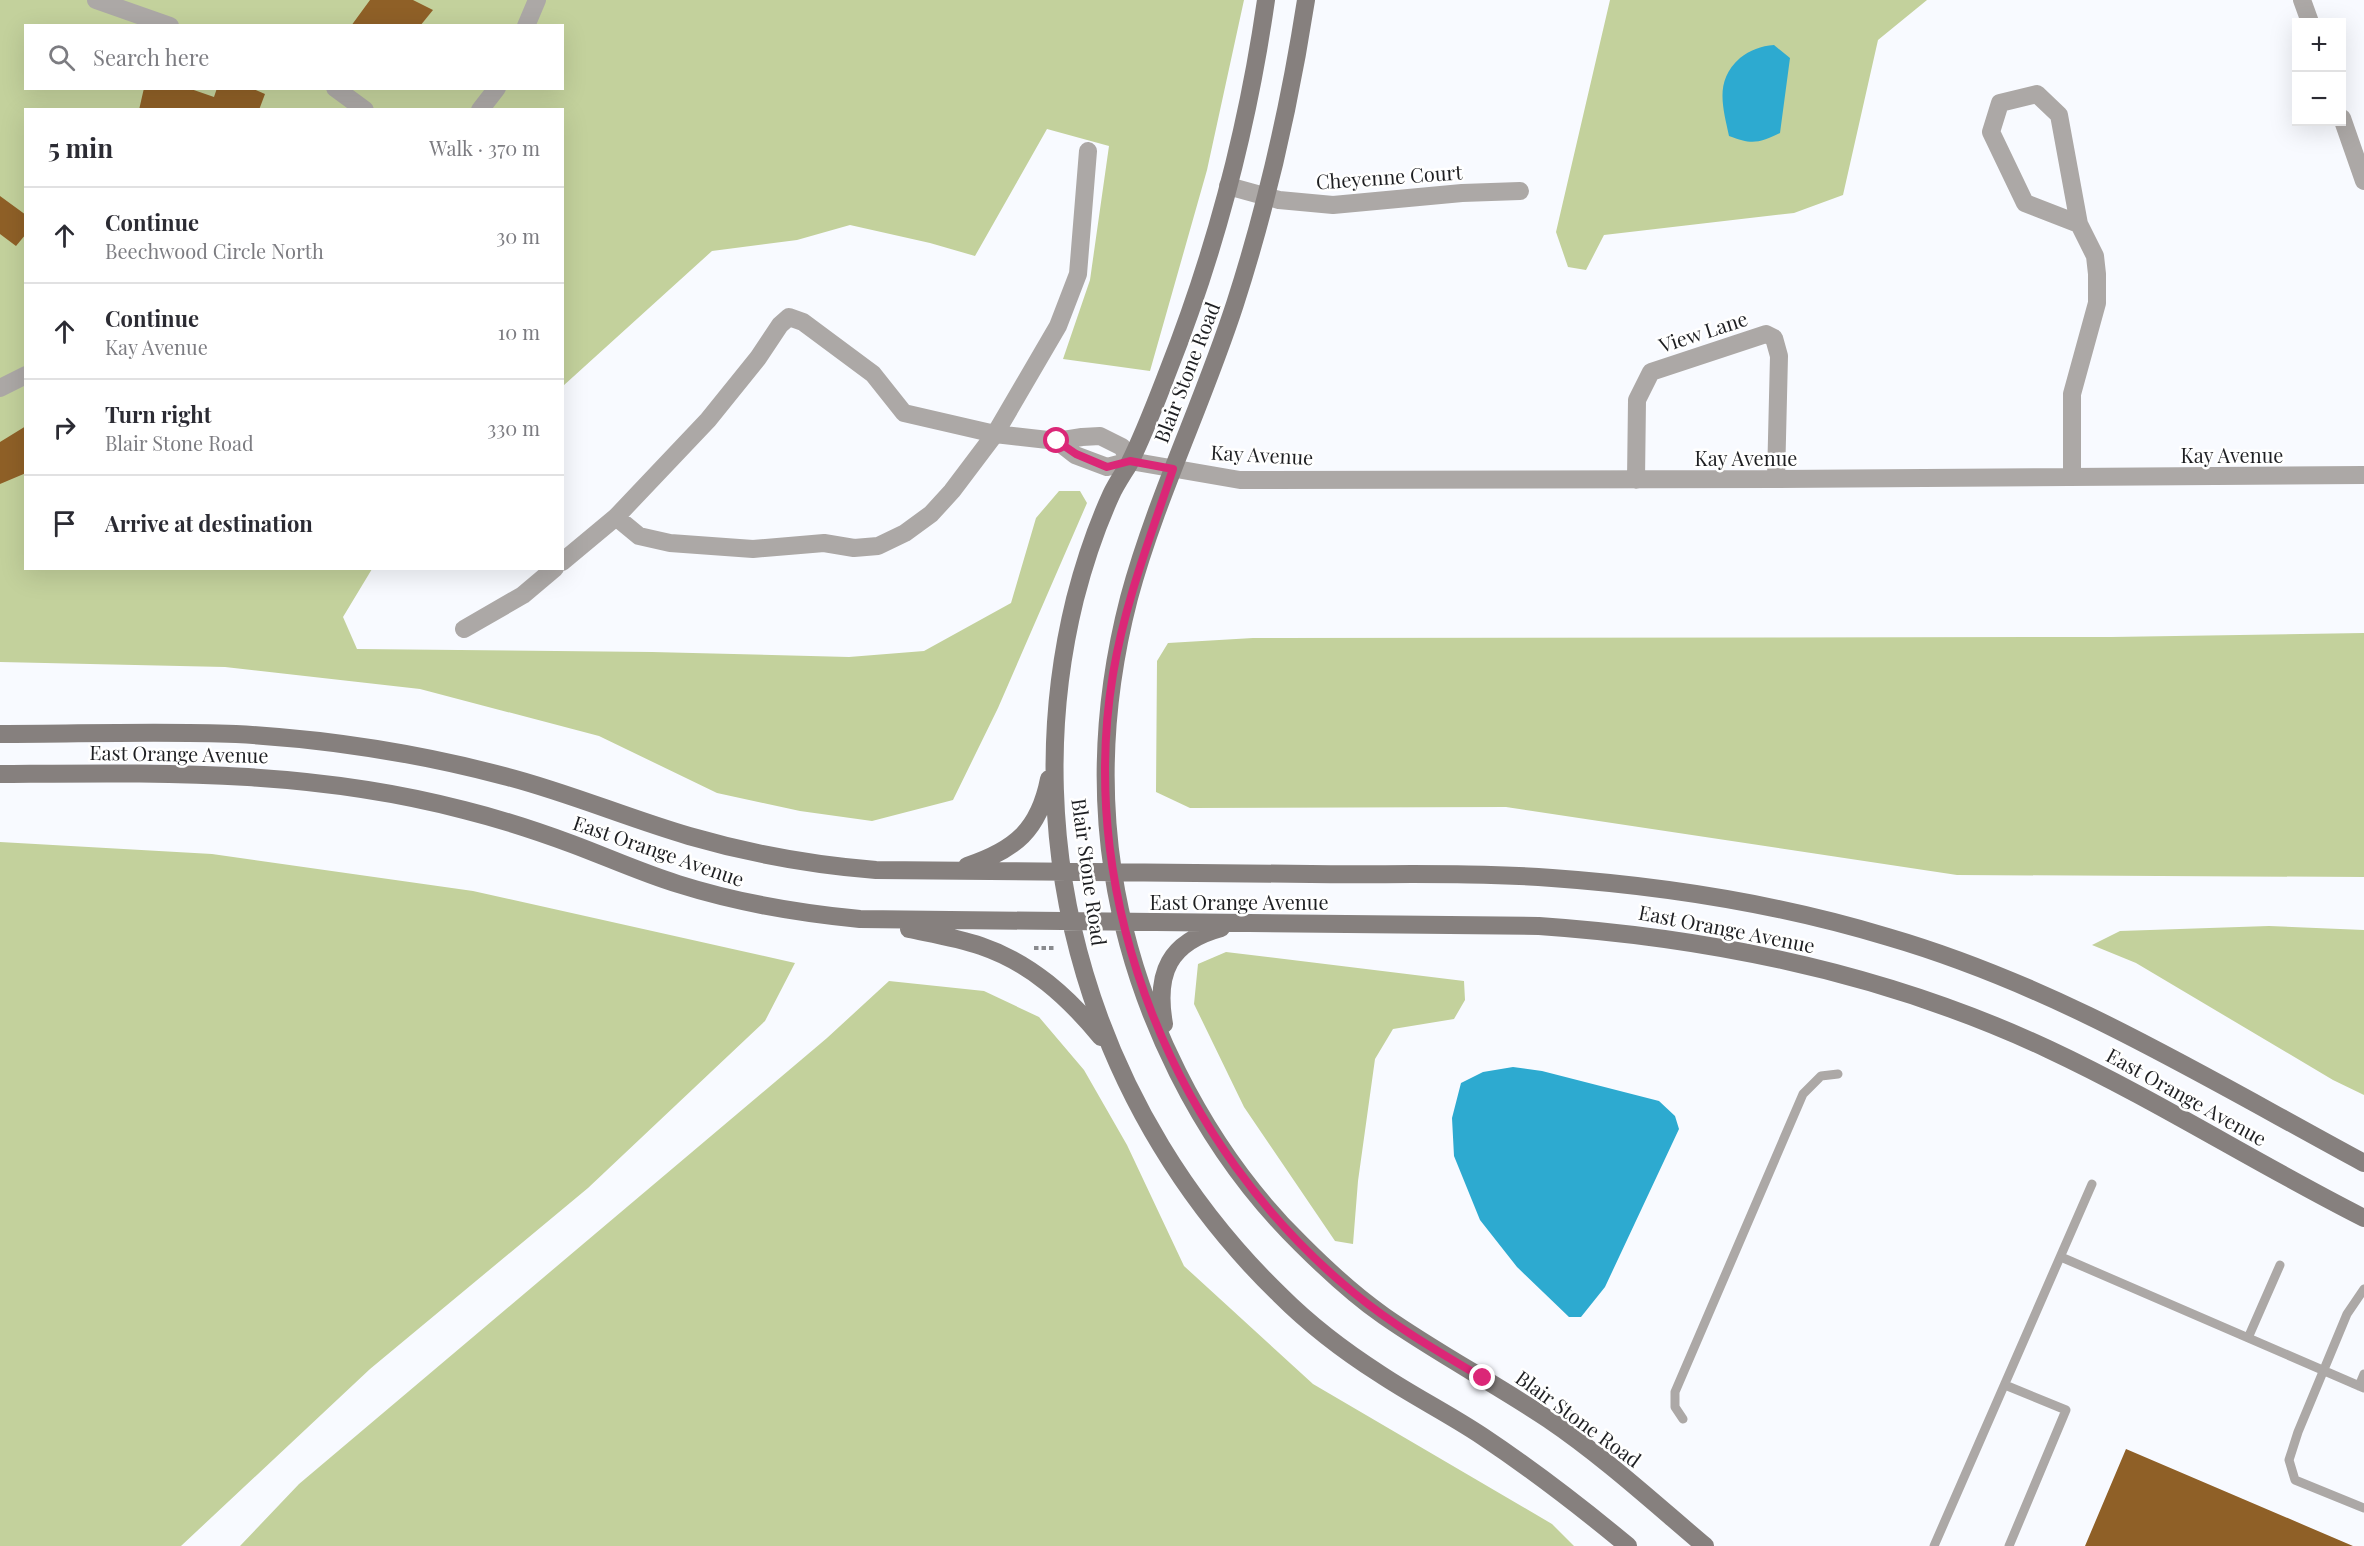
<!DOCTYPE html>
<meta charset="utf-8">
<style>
:root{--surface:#fff;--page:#f7f7f7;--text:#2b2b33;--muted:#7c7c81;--line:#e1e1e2}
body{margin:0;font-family:"Playfair Display",serif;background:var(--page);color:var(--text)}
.controls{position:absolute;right:18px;top:18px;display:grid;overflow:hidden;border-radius:0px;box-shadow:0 6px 24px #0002}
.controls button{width:54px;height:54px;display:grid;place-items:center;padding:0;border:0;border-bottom:2px solid var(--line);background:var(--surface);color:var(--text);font:30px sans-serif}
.stop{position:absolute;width:18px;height:18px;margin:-14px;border:4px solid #db2777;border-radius:50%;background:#fff}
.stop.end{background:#db2777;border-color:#fff;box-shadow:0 2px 6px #0008}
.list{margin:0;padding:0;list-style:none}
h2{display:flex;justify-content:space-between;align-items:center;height:78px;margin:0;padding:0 24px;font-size:26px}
h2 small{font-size:20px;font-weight:400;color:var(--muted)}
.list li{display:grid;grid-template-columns:39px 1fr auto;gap:18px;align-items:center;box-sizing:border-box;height:96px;padding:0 24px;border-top:2px solid var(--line)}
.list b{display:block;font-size:22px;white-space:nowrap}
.list p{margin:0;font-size:20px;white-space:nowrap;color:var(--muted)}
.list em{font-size:20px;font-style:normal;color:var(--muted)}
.icon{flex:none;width:33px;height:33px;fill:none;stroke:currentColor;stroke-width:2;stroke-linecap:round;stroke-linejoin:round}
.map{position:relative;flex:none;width:2364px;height:1546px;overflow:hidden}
.search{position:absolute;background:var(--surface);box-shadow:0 6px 24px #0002;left:24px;top:24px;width:540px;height:66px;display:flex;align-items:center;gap:15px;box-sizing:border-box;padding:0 21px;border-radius:0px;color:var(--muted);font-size:22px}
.panel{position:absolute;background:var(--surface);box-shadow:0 6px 24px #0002;left:24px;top:108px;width:540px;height:462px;border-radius:0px}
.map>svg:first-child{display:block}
.green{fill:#c3d19c;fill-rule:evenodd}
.water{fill:#2daad0}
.building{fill:#8f6027}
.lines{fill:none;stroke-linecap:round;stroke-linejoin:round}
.path{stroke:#898a8e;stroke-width:4;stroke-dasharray:4.5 3;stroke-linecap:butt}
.lane{stroke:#aca8a6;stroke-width:9}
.street{stroke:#aca8a6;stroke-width:18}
.secondary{stroke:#86807e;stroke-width:18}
.route{stroke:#db2777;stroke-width:8}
.labels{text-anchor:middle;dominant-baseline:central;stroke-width:5;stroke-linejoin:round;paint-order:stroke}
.street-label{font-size:20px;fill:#1e1f22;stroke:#fff}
</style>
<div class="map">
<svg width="2364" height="1546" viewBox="0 0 2364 1546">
<rect width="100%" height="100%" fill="#f8faff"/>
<path class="green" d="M0 0H1244L1207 170 1150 371 1063 359 1090 280 1109 146 1047 129 975 256 930 243 850 225 797 240 712 251 563 386 562 110H26V568L372 569 343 617 357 649 652 652 849 657 924 651 1011 603 1036 518 1059 491H1080L1087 503 998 708 953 800 872 821 800 811 717 793 599 736 420 689 225 667 0 662ZM26 26H562V88H26Z
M1610 0H1927L1878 40 1843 195 1794 213 1604 235 1586 270 1568 267 1556 232Z
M2364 633V877L1957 875 1506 807 1190 808 1156 792 1157 661 1168 643 1253 638 2111 637Z
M0 842 212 854 473 891 795 963 765 1021 588 1188 370 1369 181 1546H0Z
M2269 926 2364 930V1095L2333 1080 2136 963 2092 945 2120 931Z
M1226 952 1464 981 1465 1000 1454 1019 1393 1029 1375 1059 1358 1181 1353 1244 1335 1241 1244 1107 1194 1004 1198 964Z
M889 981 984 991 1039 1017 1084 1070 1127 1145 1184 1266 1313 1384 1552 1524 1574 1546H240L299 1484 827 1038Z"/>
<path class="water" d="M1774 45 1790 58 1780 133C1759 143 1752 145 1729 136 1723 107 1714 81 1740 58 1750 50 1761 46 1774 45Z
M1513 1067 1542 1071 1659 1101 1675 1116 1679 1129 1605 1287 1581 1317H1569L1517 1267 1480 1220 1454 1156 1452 1118 1461 1083 1483 1072Z"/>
<path class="building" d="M370 0H413L433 10 420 26H351Z
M144 88H188L214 97 217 88H251L265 94 259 110H139Z
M0 196 26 215V234L16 246 0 234Z
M26 426V473L0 484V442Z
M2126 1449 2353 1546H2085Z"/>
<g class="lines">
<path class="path" d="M1034 948H1055"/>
<path class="lane" d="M2061 1257 2364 1388
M2364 1289 2347 1314 2298 1432 2289 1460 2295 1480 2364 1508
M2248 1338 2280 1265
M2005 1385 2066 1410 2009 1546
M2359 1386 2364 1374
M1683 1419 1675 1407V1392L1803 1094 1821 1076 1838 1074
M1934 1546 2092 1184"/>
<path class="street" d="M96 0 170 26
M2302 0 2310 22
M526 26 537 0
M335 88 365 110
M480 110 497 88
M2342 118 2364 181
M1228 186 1279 200 1333 205 1462 193 1520 191
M0 388 26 375
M1057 441 1075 455 1107 467 1130 461 1240 480 1776 479 2364 475
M2072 477V394L2097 303V274L2095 256 2079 224 2059 115 2037 94 2000 103 1991 132 2025 203 2079 224
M1636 480 1637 400 1651 372 1766 334 1774 338 1779 356 1776 479
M616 517 639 536 670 543 753 549 824 543 854 548 878 546 905 533 931 514 952 491 995 434 1058 326 1078 274 1088 151
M562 562 616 517 708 420 758 358 780 325 789 317 803 322 873 374 904 413 995 434 1057 441 1082 437 1100 436 1122 447 1130 461
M464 629 523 595 555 568"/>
<path class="secondary" d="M1266 0C1248 126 1215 252 1168 371 1156 402 1144 434 1129 464 1123 474 1116 484 1111 495 1096 528 1084 564 1075 599 1013 851 1095 1116 1280 1295 1310 1325 1344 1351 1380 1374 1413 1396 1449 1414 1482 1436 1533 1470 1581 1507 1628 1546
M1306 0C1290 103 1267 205 1235 304 1203 403 1156 498 1129 598 1106 687 1099 781 1113 872 1134 1008 1202 1147 1301 1244 1327 1270 1354 1295 1384 1316 1437 1353 1494 1383 1548 1419 1604 1457 1654 1503 1705 1546
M0 734C78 734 157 731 236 734 326 739 417 753 504 776 567 792 627 818 689 836 751 854 812 865 876 870 1021 871 1166 872 1311 874 1391 875 1472 872 1552 878 1665 886 1779 904 1888 937 2060 987 2208 1079 2364 1163
M0 774C159 773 308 769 464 810 500 819 537 831 572 844 607 857 642 873 678 884 738 903 797 913 860 919L1539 926C1714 938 1888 974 2048 1049 2157 1100 2257 1164 2364 1218
M967 866C1015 850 1039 830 1049 779
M909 929C933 934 958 938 981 946 1031 963 1068 997 1101 1037
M1164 1024C1155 973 1169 942 1221 928"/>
</g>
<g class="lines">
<path class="route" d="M1057 441 1076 454 1107 467 1130 461 1173 469C1150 538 1125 602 1113 674 1075 902 1176 1148 1354 1293 1394 1326 1439 1352 1483 1378"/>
</g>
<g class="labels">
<g class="street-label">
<text transform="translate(1389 176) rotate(-4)">Cheyenne Court</text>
<text transform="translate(1703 331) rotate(-18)">View Lane</text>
<text transform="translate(1186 372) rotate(-69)">Blair Stone Road</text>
<text transform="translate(1262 454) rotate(3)">Kay Avenue</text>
<text x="2232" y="454">Kay Avenue</text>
<text x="1746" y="457">Kay Avenue</text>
<text transform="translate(179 753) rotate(1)">East Orange Avenue</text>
<text transform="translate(659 850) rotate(19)">East Orange Avenue</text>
<text transform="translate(1090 872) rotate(82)">Blair Stone Road</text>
<text x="1239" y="901">East Orange Avenue</text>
<text transform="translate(1727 928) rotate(11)">East Orange Avenue</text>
<text transform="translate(2187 1096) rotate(29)">East Orange Avenue</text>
<text transform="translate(1579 1418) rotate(36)">Blair Stone Road</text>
</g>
</g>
</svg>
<div class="controls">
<button>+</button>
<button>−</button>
</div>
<div class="stop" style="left:1057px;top:441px"></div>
<div class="stop end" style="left:1483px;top:1378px"></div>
<div class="search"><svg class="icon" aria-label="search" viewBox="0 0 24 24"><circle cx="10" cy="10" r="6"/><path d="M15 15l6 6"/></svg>Search here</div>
<section class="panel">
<h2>5 min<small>Walk · 370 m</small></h2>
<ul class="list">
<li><svg class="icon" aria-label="ahead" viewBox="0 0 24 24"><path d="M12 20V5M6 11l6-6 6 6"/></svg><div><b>Continue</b><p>Beechwood Circle North</p></div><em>30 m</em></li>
<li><svg class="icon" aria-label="ahead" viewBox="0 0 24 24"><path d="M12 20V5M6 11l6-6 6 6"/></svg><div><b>Continue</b><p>Kay Avenue</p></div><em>10 m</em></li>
<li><svg class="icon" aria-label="right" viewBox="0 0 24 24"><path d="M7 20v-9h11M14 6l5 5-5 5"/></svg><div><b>Turn right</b><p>Blair Stone Road</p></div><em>330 m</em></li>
<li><svg class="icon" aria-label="arrive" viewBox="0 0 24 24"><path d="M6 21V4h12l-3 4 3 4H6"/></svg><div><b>Arrive at destination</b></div></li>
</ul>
</section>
</div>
